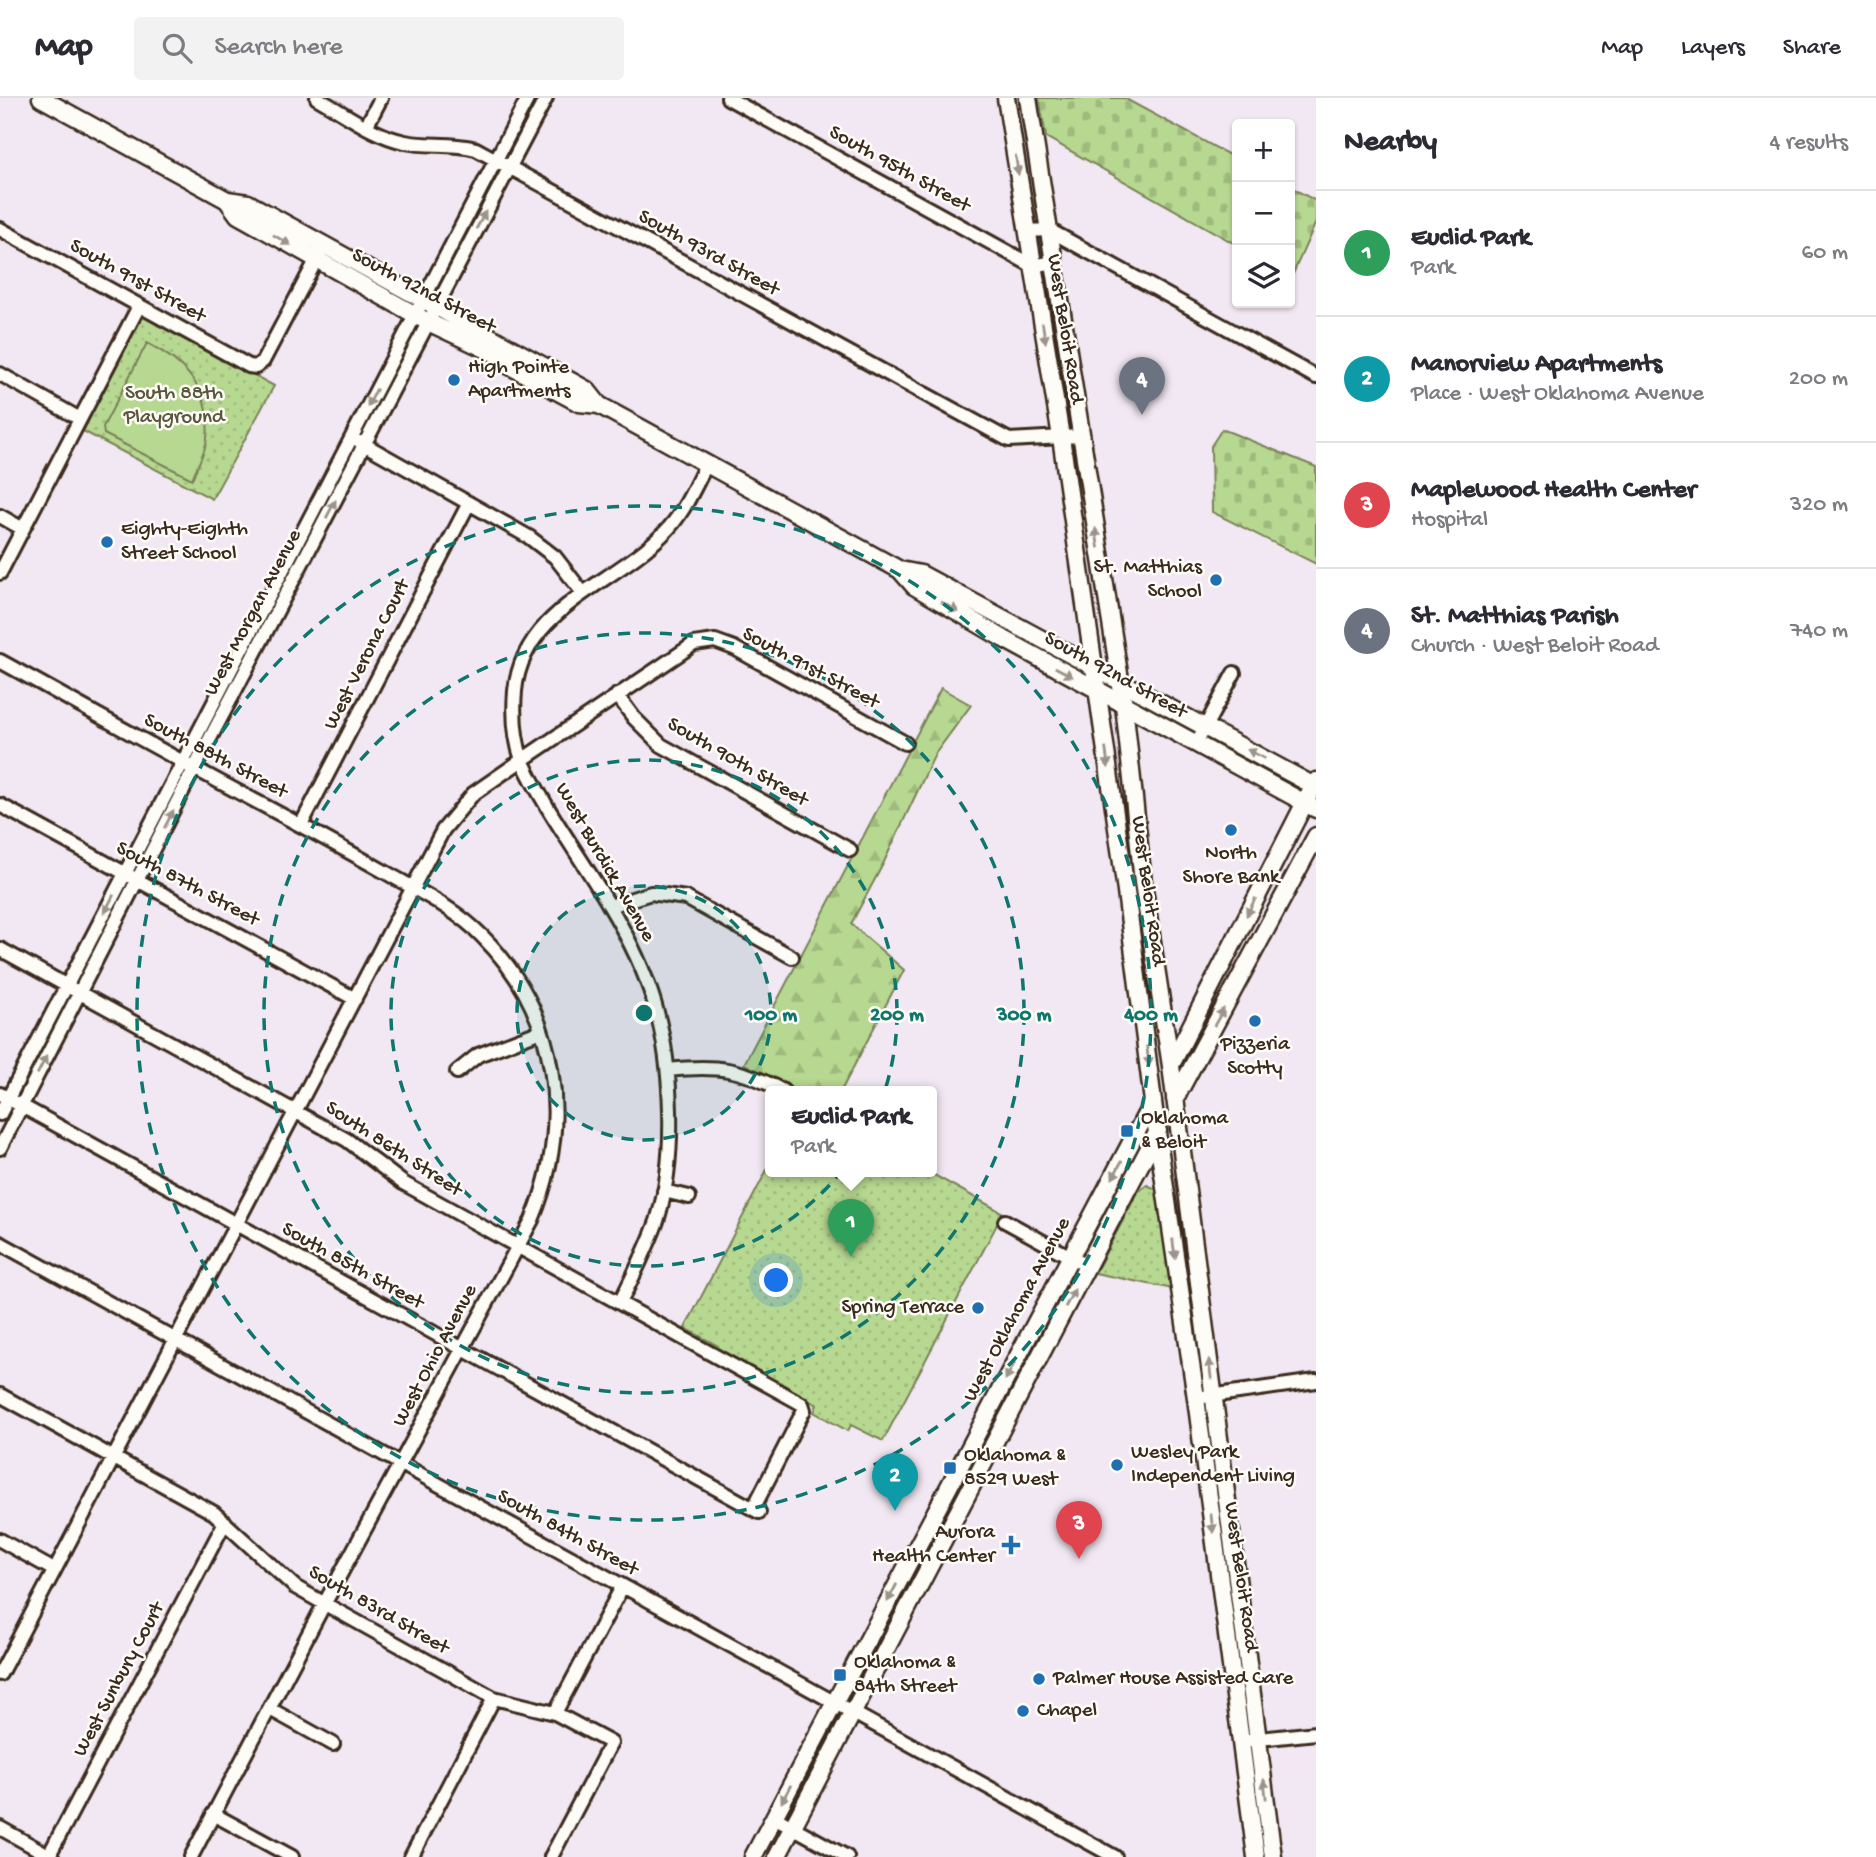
<!DOCTYPE html>
<meta charset="utf-8">
<style>
:root{--surface:#fff;--page:#f2f2f3;--text:#2b2b33;--muted:#7c7c81;--line:#e1e1e2;--accent:#1a73e8}
body{margin:0;font-family:"Gochi Hand",sans-serif;background:var(--page);color:var(--text)}
.controls{position:absolute;right:21px;top:21px;display:grid;overflow:hidden;border-radius:7px;box-shadow:0 2px 5px #0004}
.controls button{width:63px;height:63px;display:grid;place-items:center;padding:0;border:0;border-bottom:2px solid var(--line);background:var(--surface);color:var(--text);font:35px sans-serif}
.you{position:absolute;left:777px;top:1183px;width:24px;height:24px;margin:-18px;border:5px solid #fff;border-radius:50%;background:#1a73e8;box-shadow:0 0 0 10px #1a73e833}
.badge{display:grid;place-items:center;width:46px;height:46px;border-radius:50%;background:var(--accent);color:#fff;font-size:23px;font-weight:700}
.pin{position:absolute;translate:-50% -58px;filter:drop-shadow(0 2px 4px #0008)}
.pin::after{content:'';position:absolute;top:37px;width:24px;height:21px;background:inherit;clip-path:polygon(0 0,100% 0,50% 100%)}
.popup{position:absolute;left:765px;top:988px;width:172px;height:91px;box-sizing:border-box;display:grid;place-content:center;border-radius:7px;background:var(--surface);filter:drop-shadow(0 2px 5px #0005);font-size:23px;white-space:nowrap;color:var(--muted)}
.popup b{font-size:26px;color:var(--text)}
.popup::after{content:'';position:absolute;left:50%;top:100%;margin-left:-14px;border:14px solid transparent;border-top-color:var(--surface)}
.list{margin:0;padding:0;list-style:none}
h2{display:flex;justify-content:space-between;align-items:center;height:91px;margin:0;padding:0 28px;font-size:30px}
h2 small{font-size:23px;font-weight:400;color:var(--muted)}
.list li{display:grid;grid-template-columns:46px 1fr auto;gap:21px;align-items:center;box-sizing:border-box;height:126px;padding:0 28px;border-top:2px solid var(--line)}
.list b{display:block;font-size:26px;white-space:nowrap}
.list p{margin:0;font-size:23px;white-space:nowrap;color:var(--muted)}
.list em{font-size:23px;font-style:normal;color:var(--muted)}
.icon{flex:none;width:38px;height:38px;fill:none;stroke:currentColor;stroke-width:2;stroke-linecap:round;stroke-linejoin:round}
.map{position:relative;flex:none;width:1316px;height:1759px;overflow:hidden}
header{display:flex;align-items:center;gap:42px;box-sizing:border-box;height:98px;padding:0 35px;background:var(--surface);border-bottom:2px solid var(--line)}
header strong{font-size:33px}
nav{display:flex;gap:38px;margin-inline-start:auto;font-size:24px}
.search{width:490px;height:63px;background:var(--page);display:flex;align-items:center;gap:18px;box-sizing:border-box;padding:0 24px;border-radius:7px;color:var(--muted);font-size:26px}
main{display:flex}
aside{flex:1;background:var(--surface)}
.map>svg:first-child{display:block}
.green{fill:url(#green-dots);stroke:#798158;stroke-width:2}
.forest{fill:url(#forest-firs);stroke:#798158;stroke-width:2}
.cemetery{fill:url(#cemetery-stones);stroke:#798158;stroke-width:2}
.pitch{fill:#b7d891;stroke:#798158;stroke-width:2}
.lines{fill:none;stroke-linecap:round;stroke-linejoin:round}
.minor-casing{stroke:#3b2a1e;stroke-width:18}
.major-casing{stroke:#3b2a1e;stroke-width:21}
.minor{stroke:#fdfcf7;stroke-width:12}
.major{stroke:#fdfcf7;stroke-width:16}
.oneway{fill:#9c938a}
.ring{fill:none;stroke:#0f766e;stroke-width:3.5;stroke-dasharray:12 9}
.poi-dot{fill:#1f6fb2;stroke:#fdfcf7;stroke-width:2.5}
.labels{text-anchor:middle;dominant-baseline:central;stroke-width:5;stroke-linejoin:round;paint-order:stroke}
.street-label{font-size:21px;fill:#3b2a1e;stroke:#fdfcf7}
.poi-label{font-size:21px;fill:#3b2a1e;stroke:#fdfcf7;text-anchor:start}
.park-label{font-size:21px;fill:#5a563b;stroke:#fdfcf7}
.centre{fill:#0f766e;stroke:#fdfcf7;stroke-width:3.5}
.ring-label{font-size:21px;text-anchor:middle;font-weight:bold;fill:#0f766e;stroke:#fdfcf7;stroke-width:5;stroke-linejoin:round;paint-order:stroke}
</style>
<header>
<strong>Map</strong>
<div class="search"><svg class="icon" aria-label="search" viewBox="0 0 24 24"><circle cx="10" cy="10" r="6"/><path d="M15 15l6 6"/></svg>Search here</div>
<nav><a>Map</a><a>Layers</a><a>Share</a></nav>
</header>
<main>
<div class="map">
<svg width="1316" height="1759" viewBox="0 0 1316 1759">
<defs>
<pattern id="green-dots" width="8" height="8" patternUnits="userSpaceOnUse" patternTransform="scale(1.75)"><rect width="8" height="8" fill="#b7d891"/><path d="M2 2h.1M6 6h.1" fill="none" stroke="#9eba7d" stroke-width="1.8" stroke-linecap="round"/></pattern>
<pattern id="forest-firs" width="22" height="20" patternUnits="userSpaceOnUse" patternTransform="scale(1.75)"><rect width="22" height="20" fill="#b7d891"/><path d="M5 1l3.5 6h-7zM16 11l3.5 6h-7z" fill="#9eba7d"/></pattern>
<pattern id="cemetery-stones" width="16" height="16" patternUnits="userSpaceOnUse" patternTransform="scale(1.75)"><rect width="16" height="16" fill="#b7d891"/><path d="M2 7V4a2 2 0 0 1 4 0v3zM10 15v-3a2 2 0 0 1 4 0v3z" fill="#9eba7d"/></pattern>
</defs>
<rect width="100%" height="100%" fill="#f2e8f3"/>
<filter id="ink" filterUnits="userSpaceOnUse"><feTurbulence type="fractalNoise" baseFrequency=".0143" numOctaves="2"/><feDisplacementMap in="SourceGraphic" scale="14" xChannelSelector="R" yChannelSelector="G"/><feConvolveMatrix kernelMatrix="1 2 1 2 8 2 1 2 1" color-interpolation-filters="sRGB"/></filter>
<g filter="url(#ink)">
<path class="green" d="M143 216 274 288 212 401 83 333Z
M770 1066V1073H927L1003 1115 883 1343 851 1327 848 1333 814 1314 817 1307 717 1251 718 1248 685 1230Z
M1147 1087 1158 1092 1173 1191 1095 1175 1138 1094Z"/>
<path class="forest" d="M941 590 971 607 935 656 883 766 851 826 904 872 841 993H797L744 966Z"/>
<path class="cemetery" d="M1039 0H1124L1237 61V147L1046 39Z
M1290 89 1316 103V124L1292 178 1290 176Z
M1222 331 1316 369V466L1212 414 1211 348Z"/>
<path class="pitch" d="M147 245C186 265 212 293 207 340 206 353 197 368 192 381L104 336 103 329Z"/>
<g class="lines">
<defs>
<path id="minor" d="M317 0C344 15 374 38 405 44 429 49 452 44 476 51L1009 342 1081 338
M728 0 1033 168 1054 164
M367 27 381 0
M0 131 249 268 256 269 263 263 321 153
M1027 133 1049 132 1316 279
M0 276 80 321
M360 344 529 439 555 459 583 495
M0 418 23 431
M0 475 139 208
M0 563C82 608 163 654 246 698 293 723 339 748 385 774 418 793 455 810 482 838 559 915 573 1024 532 1122L320 1514 191 1759
M617 597 634 620 661 647 850 752
M1196 646 1234 575
M0 707 355 901
M301 727 469 405
M610 808 651 795 686 800 792 859
M0 851 347 1042 403 1085 802 1306 804 1312 753 1411
M669 972C717 967 740 970 783 993
M457 974 478 957 541 933
M0 996 759 1414
M0 1016 528 0
M0 1050 194 671 546 0
M664 1093 689 1099
M1005 1123 1087 1168
M0 1145 1115 1759
M620 1205C633 1178 647 1151 657 1123 668 1088 671 1050 670 1013 668 931 651 877 609 807 581 759 545 712 522 662L694 546 715 543 734 550 905 645
M0 1297 214 1415 295 1489 325 1506 494 1600 555 1615 611 1645 551 1759
M1196 1300 1316 1283
M0 1442 54 1472
M0 1576 443 732 473 696 522 662C514 639 513 617 515 593 523 510 613 487 664 435 683 417 694 390 706 367
M270 1611 333 1646
M555 1615 622 1489
M1241 1643 1316 1635
M213 1716 292 1759
M774 1719 847 1759
M0 1730 52 1759
M49 1757 225 1424
M411 1759 494 1600"/>
<path id="major" d="M41 0 227 102 248 105 587 292 599 307
M1006 0 1061 339 1125 786 1157 1035 1196 1300 1256 1759
M1028 0 1124 607 1143 784 1171 968 1273 1759
M227 102 238 117 428 224 511 263 506 266 579 305 599 307 900 472 921 476 1316 689
M900 472 914 488 1004 541 1316 711
M1171 967 1316 683
M1175 1001 1316 738
M753 1759 1153 1003
M777 1759 1158 1033"/>
</defs>
<use href="#minor" class="minor-casing"/>
<use href="#major" class="major-casing"/>
<use href="#minor" class="minor"/>
<use href="#major" class="major"/>
</g>
<defs><path id="oneway-solid" d="M-6-.8H1V-3.2L6.5 0L1 3.2V.8H-6Z" transform="scale(1.75)"/></defs>
<g class="oneway">
<use href="#oneway-solid" transform="translate(1017 67) rotate(81)"/>
<use href="#oneway-solid" transform="translate(481 122) rotate(-62)"/>
<use href="#oneway-solid" transform="translate(282 142) rotate(30)"/>
<use href="#oneway-solid" transform="translate(1044 235) rotate(81)"/>
<use href="#oneway-solid" transform="translate(372 300) rotate(117)"/>
<use href="#oneway-solid" transform="translate(331 411) rotate(-62)"/>
<use href="#oneway-solid" transform="translate(1097 440) rotate(-99)"/>
<use href="#oneway-solid" transform="translate(950 509) rotate(30)"/>
<use href="#oneway-solid" transform="translate(1064 574) rotate(29)"/>
<use href="#oneway-solid" transform="translate(1256 656) rotate(-152)"/>
<use href="#oneway-solid" transform="translate(1107 660) rotate(82)"/>
<use href="#oneway-solid" transform="translate(169 721) rotate(-63)"/>
<use href="#oneway-solid" transform="translate(109 806) rotate(117)"/>
<use href="#oneway-solid" transform="translate(1251 809) rotate(117)"/>
<use href="#oneway-solid" transform="translate(1219 919) rotate(-61)"/>
<use href="#oneway-solid" transform="translate(1148 958) rotate(82)"/>
<use href="#oneway-solid" transform="translate(42 967) rotate(-63)"/>
<use href="#oneway-solid" transform="translate(1117 1072) rotate(118)"/>
<use href="#oneway-solid" transform="translate(1174 1151) rotate(82)"/>
<use href="#oneway-solid" transform="translate(1070 1200) rotate(-62)"/>
<use href="#oneway-solid" transform="translate(1210 1271) rotate(-97)"/>
<use href="#oneway-solid" transform="translate(1010 1273) rotate(118)"/>
<use href="#oneway-solid" transform="translate(1212 1425) rotate(83)"/>
<use href="#oneway-solid" transform="translate(892 1495) rotate(118)"/>
<use href="#oneway-solid" transform="translate(1265 1691) rotate(-97)"/>
<use href="#oneway-solid" transform="translate(786 1696) rotate(118)"/>
</g>
</g>
<circle cx="644" cy="915" r="127" fill="#0f766e" fill-opacity=".12"/>
<g class="ring">
<circle cx="644" cy="915" r="127"/>
<circle cx="644" cy="915" r="253"/>
<circle cx="644" cy="915" r="380"/>
<circle cx="644" cy="915" r="507"/>
</g>
<g class="poi-dot">
<circle cx="454" cy="282" r="7"/>
<circle cx="107" cy="444" r="7"/>
<circle cx="1216" cy="482" r="7"/>
<circle cx="1231" cy="732" r="7"/>
<circle cx="1255" cy="923" r="7"/>
<rect x="1120" y="1026" width="14" height="14" rx="3.5"/>
<circle cx="978" cy="1210" r="7"/>
<circle cx="1117" cy="1367" r="7"/>
<rect x="943" y="1363" width="14" height="14" rx="3.5"/>
<path d="M1007.5 1436.5h7v7h7v7h-7v7h-7v-7h-7v-7h7z"/>
<rect x="833" y="1570" width="14" height="14" rx="3.5"/>
<circle cx="1039" cy="1581" r="7"/>
<circle cx="1023" cy="1613" r="7"/>
</g>
<g class="labels">
<g class="street-label">
<text transform="translate(899 72) rotate(29)">South 95th Street</text>
<text transform="translate(708 156) rotate(29)">South 93rd Street</text>
<text transform="translate(137 184) rotate(29)">South 91st Street</text>
<text transform="translate(423 194) rotate(28)">South 92nd Street</text>
<text transform="translate(1064 231) rotate(81)">West Beloit Road</text>
<text transform="translate(254 515) rotate(-62)">West Morgan Avenue</text>
<text transform="translate(368 557) rotate(-63)">West Verona Court</text>
<text transform="translate(810 571) rotate(28)">South 91st Street</text>
<text transform="translate(1115 578) rotate(29)">South 92nd Street</text>
<text transform="translate(215 659) rotate(28)">South 88th Street</text>
<text transform="translate(737 665) rotate(30)">South 90th Street</text>
<text transform="translate(604 765) rotate(60)">West Burdick Avenue</text>
<text transform="translate(187 787) rotate(28)">South 87th Street</text>
<text transform="translate(1147 793) rotate(82)">West Beloit Road</text>
<text transform="translate(393 1052) rotate(33)">South 86th Street</text>
<text transform="translate(352 1169) rotate(29)">South 85th Street</text>
<text transform="translate(1018 1212) rotate(-62)">West Oklahoma Avenue</text>
<text transform="translate(436 1258) rotate(-62)">West Ohio Avenue</text>
<text transform="translate(567 1436) rotate(29)">South 84th Street</text>
<text transform="translate(1240 1479) rotate(82)">West Beloit Road</text>
<text transform="translate(378 1513) rotate(30)">South 83rd Street</text>
<text transform="translate(120 1582) rotate(-62)">West Sunbury Court</text>
</g>
<g class="poi-label">
<text x="468" y="270">High Pointe<tspan x="468" dy="24">Apartments</tspan></text>
<text x="121" y="432">Eighty-Eighth<tspan x="121" dy="24">Street School</tspan></text>
<text x="1202" y="470" text-anchor="end">St. Matthias<tspan x="1202" dy="24">School</tspan></text>
<text x="1231" y="756" text-anchor="middle">North<tspan x="1231" dy="24">Shore Bank</tspan></text>
<text x="1255" y="947" text-anchor="middle">Pizzeria<tspan x="1255" dy="24">Scotty</tspan></text>
<text x="1141" y="1021">Oklahoma<tspan x="1141" dy="24">&amp; Beloit</tspan></text>
<text x="964" y="1210" text-anchor="end">Spring Terrace</text>
<text x="1131" y="1355">Wesley Park<tspan x="1131" dy="24">Independent Living</tspan></text>
<text x="964" y="1358">Oklahoma &amp;<tspan x="964" dy="24">8529 West</tspan></text>
<text x="995" y="1435" text-anchor="end">Aurora<tspan x="995" dy="24">Health Center</tspan></text>
<text x="854" y="1565">Oklahoma &amp;<tspan x="854" dy="24">84th Street</tspan></text>
<text x="1053" y="1581">Palmer House Assisted Care</text>
<text x="1037" y="1613">Chapel</text>
</g>
<g class="park-label">
<text x="174" y="296">South 88th<tspan x="174" dy="24">Playground</tspan></text>
</g>
</g>
<circle cx="644" cy="915" r="10" class="centre"/>
<g class="ring-label">
<text x="771" y="922">100 m</text>
<text x="897" y="922">200 m</text>
<text x="1024" y="922">300 m</text>
<text x="1151" y="922">400 m</text>
</g>
</svg>
<div class="controls">
<button>+</button>
<button>−</button>
<button><svg class="icon" aria-label="layers" viewBox="0 0 24 24"><path d="M12 4l9 5-9 5-9-5zM3 14l9 5 9-5"/></svg></button>
</div>
<div class="you"></div>
<div class="pin badge" style="left:851px;top:1159px;background:#2e9e5b">1</div>
<div class="popup"><b>Euclid Park</b>Park</div>
<div class="pin badge" style="left:895px;top:1413px;background:#0f9aa8">2</div>
<div class="pin badge" style="left:1079px;top:1461px;background:#e0444e">3</div>
<div class="pin badge" style="left:1142px;top:317px;background:#6b7280">4</div>
</div>
<aside>
<h2>Nearby<small>4 results</small></h2>
<ul class="list">
<li><span class="badge" style="background:#2e9e5b">1</span><div><b>Euclid Park</b><p>Park</p></div><em>60 m</em></li>
<li><span class="badge" style="background:#0f9aa8">2</span><div><b>Manorview Apartments</b><p>Place · West Oklahoma Avenue</p></div><em>200 m</em></li>
<li><span class="badge" style="background:#e0444e">3</span><div><b>Maplewood Health Center</b><p>Hospital</p></div><em>320 m</em></li>
<li><span class="badge" style="background:#6b7280">4</span><div><b>St. Matthias Parish</b><p>Church · West Beloit Road</p></div><em>740 m</em></li>
</ul>
</aside>
</main>
